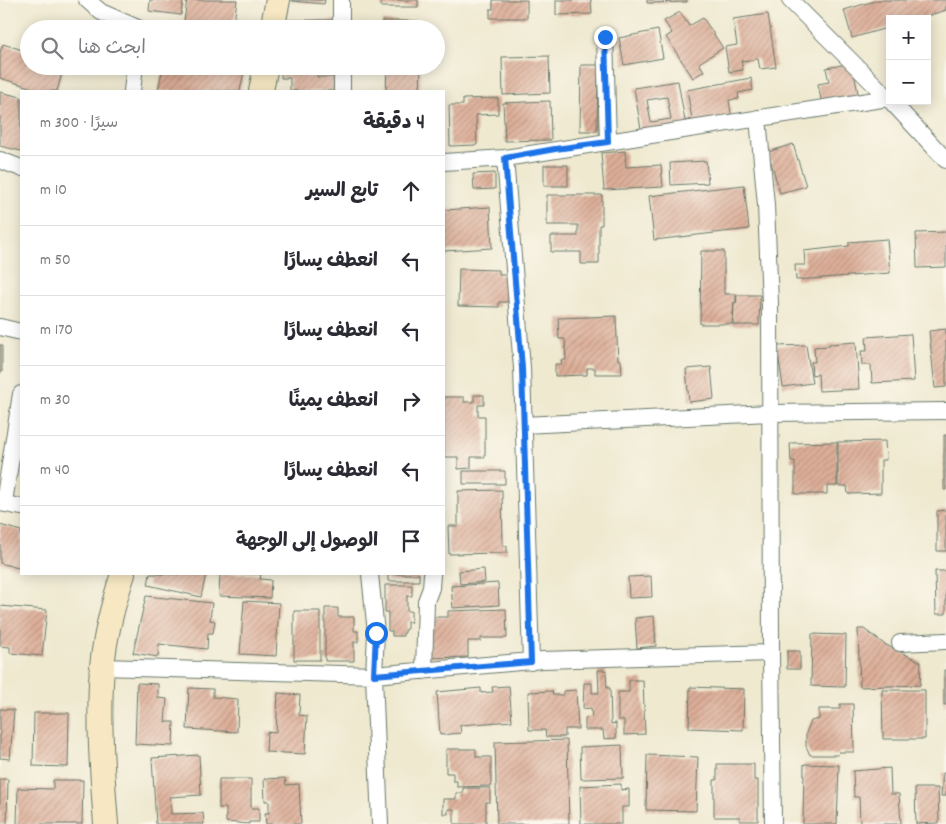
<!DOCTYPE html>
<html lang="ar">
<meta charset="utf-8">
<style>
:root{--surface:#fff;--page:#f2f2f3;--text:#2b2b33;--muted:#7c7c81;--line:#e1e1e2}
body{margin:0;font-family:Dekko,"Playpen Sans Arabic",sans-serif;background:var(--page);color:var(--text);direction:rtl}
.controls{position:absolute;right:15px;top:15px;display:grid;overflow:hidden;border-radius:0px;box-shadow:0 2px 12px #0003}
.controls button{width:45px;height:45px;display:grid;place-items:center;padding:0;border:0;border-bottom:1px solid var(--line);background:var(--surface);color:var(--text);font:25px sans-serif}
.stop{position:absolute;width:15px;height:15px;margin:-11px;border:4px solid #1a73e8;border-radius:50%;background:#fff}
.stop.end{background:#1a73e8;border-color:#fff;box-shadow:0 1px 5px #0008}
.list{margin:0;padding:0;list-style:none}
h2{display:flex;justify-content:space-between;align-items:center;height:65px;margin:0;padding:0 20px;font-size:21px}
h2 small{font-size:16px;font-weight:400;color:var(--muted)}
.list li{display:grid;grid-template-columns:32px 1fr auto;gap:15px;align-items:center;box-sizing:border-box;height:70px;padding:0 20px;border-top:1px solid var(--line)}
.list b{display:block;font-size:19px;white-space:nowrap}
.list em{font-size:16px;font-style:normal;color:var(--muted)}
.icon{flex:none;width:28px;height:28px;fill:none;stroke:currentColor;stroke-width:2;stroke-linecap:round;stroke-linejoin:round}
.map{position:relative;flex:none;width:946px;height:824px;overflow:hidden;direction:ltr}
.search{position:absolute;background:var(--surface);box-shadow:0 2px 12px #0003;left:20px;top:20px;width:425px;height:55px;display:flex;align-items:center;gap:12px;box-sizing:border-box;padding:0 18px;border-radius:28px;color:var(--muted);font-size:19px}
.panel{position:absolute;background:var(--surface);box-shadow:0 2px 12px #0003;left:20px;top:90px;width:425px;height:485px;border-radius:0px;direction:rtl}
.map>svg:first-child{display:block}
.building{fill:url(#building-hatch);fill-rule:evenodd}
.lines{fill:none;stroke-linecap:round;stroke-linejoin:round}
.street-casing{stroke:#68796b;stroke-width:18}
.secondary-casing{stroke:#68796b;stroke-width:26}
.street{stroke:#fff;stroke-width:16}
.secondary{stroke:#f7e8c3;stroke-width:24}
.route{stroke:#1a73e8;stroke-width:6}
</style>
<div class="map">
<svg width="946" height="824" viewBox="0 0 946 824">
<defs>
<pattern id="building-hatch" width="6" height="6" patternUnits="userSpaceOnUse" patternTransform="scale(1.25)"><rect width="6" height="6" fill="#deaf99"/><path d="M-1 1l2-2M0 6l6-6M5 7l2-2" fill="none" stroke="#b3907e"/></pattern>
</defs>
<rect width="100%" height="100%" fill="#fbf7ec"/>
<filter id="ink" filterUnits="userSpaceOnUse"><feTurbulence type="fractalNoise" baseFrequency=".02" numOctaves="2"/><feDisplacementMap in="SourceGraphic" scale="10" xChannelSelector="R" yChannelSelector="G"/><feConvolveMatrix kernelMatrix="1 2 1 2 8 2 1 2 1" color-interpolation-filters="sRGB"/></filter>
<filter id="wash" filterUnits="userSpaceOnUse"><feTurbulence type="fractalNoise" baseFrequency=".0096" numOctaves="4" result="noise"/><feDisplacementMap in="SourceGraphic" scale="20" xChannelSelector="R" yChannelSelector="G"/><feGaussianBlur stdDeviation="1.12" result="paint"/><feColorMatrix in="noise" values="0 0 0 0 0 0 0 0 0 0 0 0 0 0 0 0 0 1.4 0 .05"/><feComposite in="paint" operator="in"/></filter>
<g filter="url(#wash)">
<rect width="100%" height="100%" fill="#efe9d0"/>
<g id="blocks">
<path class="building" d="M150 0H183L181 15 149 11Z
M187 0H237L233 29H183Z
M292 0H325L324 4 292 1Z
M381 0H418V7H381Z
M493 0H527V18H490V9H493Z
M556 0H591L592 14 556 15Z
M647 0H687V2L647 3Z
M878 0H946V10L918 19H890V27L852 38 844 10Z
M680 12 689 26 703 18 723 48 699 63 704 71 693 78 666 37 672 33 664 21Z
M768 14 776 67 760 69 758 59 741 61 743 70 729 72 725 47 737 45 733 19Z
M288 20H340V29H288Z
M382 21H418V29H382Z
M658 30 663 58 624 65 619 38Z
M3 44 29 52V66H64L57 91H42L0 78V52Z
M549 56 550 93 503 95 502 57Z
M852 63 859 98 822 105 818 84 829 82 826 68Z
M581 65H598L597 131H580Z
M163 66H245L240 91H158Z
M281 66H317V77H339V91H290V78H281Z
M387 66H421L420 91H386Z
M751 78 753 90 738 93 739 99 729 100 732 120 642 135 634 88 678 81 685 121 692 119 687 90ZM667 97 671 119 651 122 647 100Z
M0 92 21 97V151L0 146Z
M498 98V114L476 115 477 145 450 146 449 105H463V99Z
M550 101 551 140 505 141 503 103Z
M793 144 806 186 780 193 768 152Z
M625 151 626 167 661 165 663 187 604 190 601 153Z
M706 161 708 183 671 185 670 163Z
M544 165H568V186H544Z
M495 173V189L474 190 473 174Z
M744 185 749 229 654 240 649 196Z
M547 195H602V225H599V264H581V252H551V236H578V225H547Z
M490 207 492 248 444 251V210Z
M946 232V267L917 268 916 233Z
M887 239 890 273 796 280 795 265H805L804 251 849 246V242Z
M701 251H724V294H736V303L737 295H760L759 325H733L734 302 732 324H700Z
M459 269 499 270V275H508V302H499V307L458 306Z
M616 316 618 360H621L622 374H595V368H587V375L555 376V364H562L561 360H566L565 339H559L558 318Z
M946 329V387L935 388 929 331Z
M911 334 914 381 872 383 871 365H862L861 351H867L866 337Z
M856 342 859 389 819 391 818 374 812 375 811 362H815L814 347 829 346V344Z
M0 345H2V372H0Z
M806 345 812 383 783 387 777 346Z
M711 367 714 399 689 402 686 369Z
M474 395H484V405H478V416H485V457H471V468L458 469V457H444V397H464V402H474Z
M944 435H946V490H944Z
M885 441 886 460H881V493L848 494 847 486H838V442Z
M837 442V486H827V494H795V461H791L790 443Z
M463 471H505V484H463Z
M502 490 503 546H507V553L449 554 448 526H458V491Z
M946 510V551H937V511Z
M0 525 21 531V559L18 568 0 563Z
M484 569 485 582 460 584 459 571Z
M935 571H946V614H936Z
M150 574H206L201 597 148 585Z
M220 574H261L260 579 271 580 270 598 219 596Z
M388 574H419V581H388Z
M651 576 652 597 629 598 628 577Z
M498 583 499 605 453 608 451 586Z
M385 585H412V596H407V611H411V622H407V630H405V633H403V636H392V631H388V612H385Z
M146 596 212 603 210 620 215 621 213 633H208L207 649 159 644 158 657 133 653Z
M244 601 279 603 276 656 240 654Z
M0 606 47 610 42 656 10 653V647L0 646Z
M325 608H338V617H354V631H358V642H354V661H325Z
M506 609 507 638H481V641H468V657L428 658 432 617H448V611Z
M294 611H320V660H294Z
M654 616 656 646 637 648 635 618Z
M858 629H864L884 644 921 662 920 685 860 687Z
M812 634 846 635 845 687 811 686Z
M787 651H800V669H787Z
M598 670H606L607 688H610L611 724 616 723V738L604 739 603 730H585V718L592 717 591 708 583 709 584 683H592V693H599Z
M944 670H946V705H944Z
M629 680H643L645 734 624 735V720H618V692H629Z
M137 683 158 684V698L167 699 165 722H174L173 746 135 744Z
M509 686 512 721 460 725 461 733 440 735 437 692 481 688V693L493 692 492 687Z
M690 687 744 689 743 730 689 728Z
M189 688 213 689V697L238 699 237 732 187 729Z
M576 690 578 729H565V737H546L545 730H529L528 692 552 691 553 695H563V691Z
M882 690H925V739H883Z
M278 693 300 695 299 715 307 716 305 754 266 752 267 732 276 733Z
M840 704H853L854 752H839L838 755H810L806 746V733L811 721 819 719V709H840Z
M0 709 14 710 10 759 0 758Z
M34 713H69L68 767 33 766Z
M567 740 569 824H497L495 742Z
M622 745 623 778 581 779 580 747Z
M446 749H476V757H491V786L457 787V781H453V773H446Z
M199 755 201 795 170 797 171 814 203 813 204 824H156L152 758Z
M647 755 698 757 696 811 646 810Z
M717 764H754V780H758V821H740V817H714V780H717Z
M804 764 839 765 837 824H803Z
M890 768 891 794H899L901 824H860L859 797H854L853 771Z
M943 773H946V796H941Z
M285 778 286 785 299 784 301 824H266L265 813H269V801H265L264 779Z
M0 779H8L7 824H0Z
M219 779H251V808H259V822H249V824L226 822V808H219Z
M53 780H83L82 824H17L18 788 53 789Z
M621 784V790L629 789V807H622V824H581L580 786Z
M463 788H490V802H486V824H454V809H448V814H443V799H456V793H463Z
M915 788H938L939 823 916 824Z"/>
</g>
</g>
<g filter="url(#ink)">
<use href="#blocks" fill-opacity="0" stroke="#68796b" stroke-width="1"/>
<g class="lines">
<defs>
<path id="street" d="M87 0 101 12 140 29
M341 0V29
M790 0 890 100
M605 37 608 142
M342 66V91
M132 91 135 66
M891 101 946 160
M758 118 766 205 770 303 771 653 773 824
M505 158 522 368 531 662
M0 160 21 168
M444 162 505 158 888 98
M0 327 21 332
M523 425 770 413 946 411
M4 502 21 394
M0 503 21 507
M370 574 376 633 374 675 380 824
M900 643 946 641
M102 667 374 675 543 660 771 653
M424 671 426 601 431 588 432 574"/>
<path id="secondary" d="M272 29 278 0
M261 91 266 66
M106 824C102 772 98 719 102 667 105 635 113 604 123 574"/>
</defs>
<use href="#street" class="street-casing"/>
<use href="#secondary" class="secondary-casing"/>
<use href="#street" class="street"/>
<use href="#secondary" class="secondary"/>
</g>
</g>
<g class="lines" filter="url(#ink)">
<path class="route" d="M376 633 374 675 531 662 522 368 505 158 555 149 608 142 605 37"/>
</g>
</svg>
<div class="controls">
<button>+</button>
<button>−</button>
</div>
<div class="stop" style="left:376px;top:633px"></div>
<div class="stop end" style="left:605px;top:37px"></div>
<div class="search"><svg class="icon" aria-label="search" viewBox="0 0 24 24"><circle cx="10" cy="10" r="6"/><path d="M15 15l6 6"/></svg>ابحث هنا</div>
<section class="panel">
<h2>4 دقيقة<small>سيرًا · 300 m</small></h2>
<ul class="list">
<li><svg class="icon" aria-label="ahead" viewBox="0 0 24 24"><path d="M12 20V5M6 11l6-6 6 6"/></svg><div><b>تابع السير</b></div><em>10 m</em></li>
<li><svg class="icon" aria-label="left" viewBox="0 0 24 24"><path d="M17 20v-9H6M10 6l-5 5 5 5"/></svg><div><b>انعطف يسارًا</b></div><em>50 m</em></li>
<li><svg class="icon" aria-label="left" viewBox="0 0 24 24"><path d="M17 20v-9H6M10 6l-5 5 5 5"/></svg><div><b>انعطف يسارًا</b></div><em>170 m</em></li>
<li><svg class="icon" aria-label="right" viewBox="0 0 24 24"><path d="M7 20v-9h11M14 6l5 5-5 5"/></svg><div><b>انعطف يمينًا</b></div><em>30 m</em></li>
<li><svg class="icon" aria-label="left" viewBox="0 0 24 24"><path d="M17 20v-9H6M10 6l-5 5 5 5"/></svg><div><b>انعطف يسارًا</b></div><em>40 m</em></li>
<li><svg class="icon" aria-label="arrive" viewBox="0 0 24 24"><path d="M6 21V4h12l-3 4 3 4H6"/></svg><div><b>الوصول إلى الوجهة</b></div></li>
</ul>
</section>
</div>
